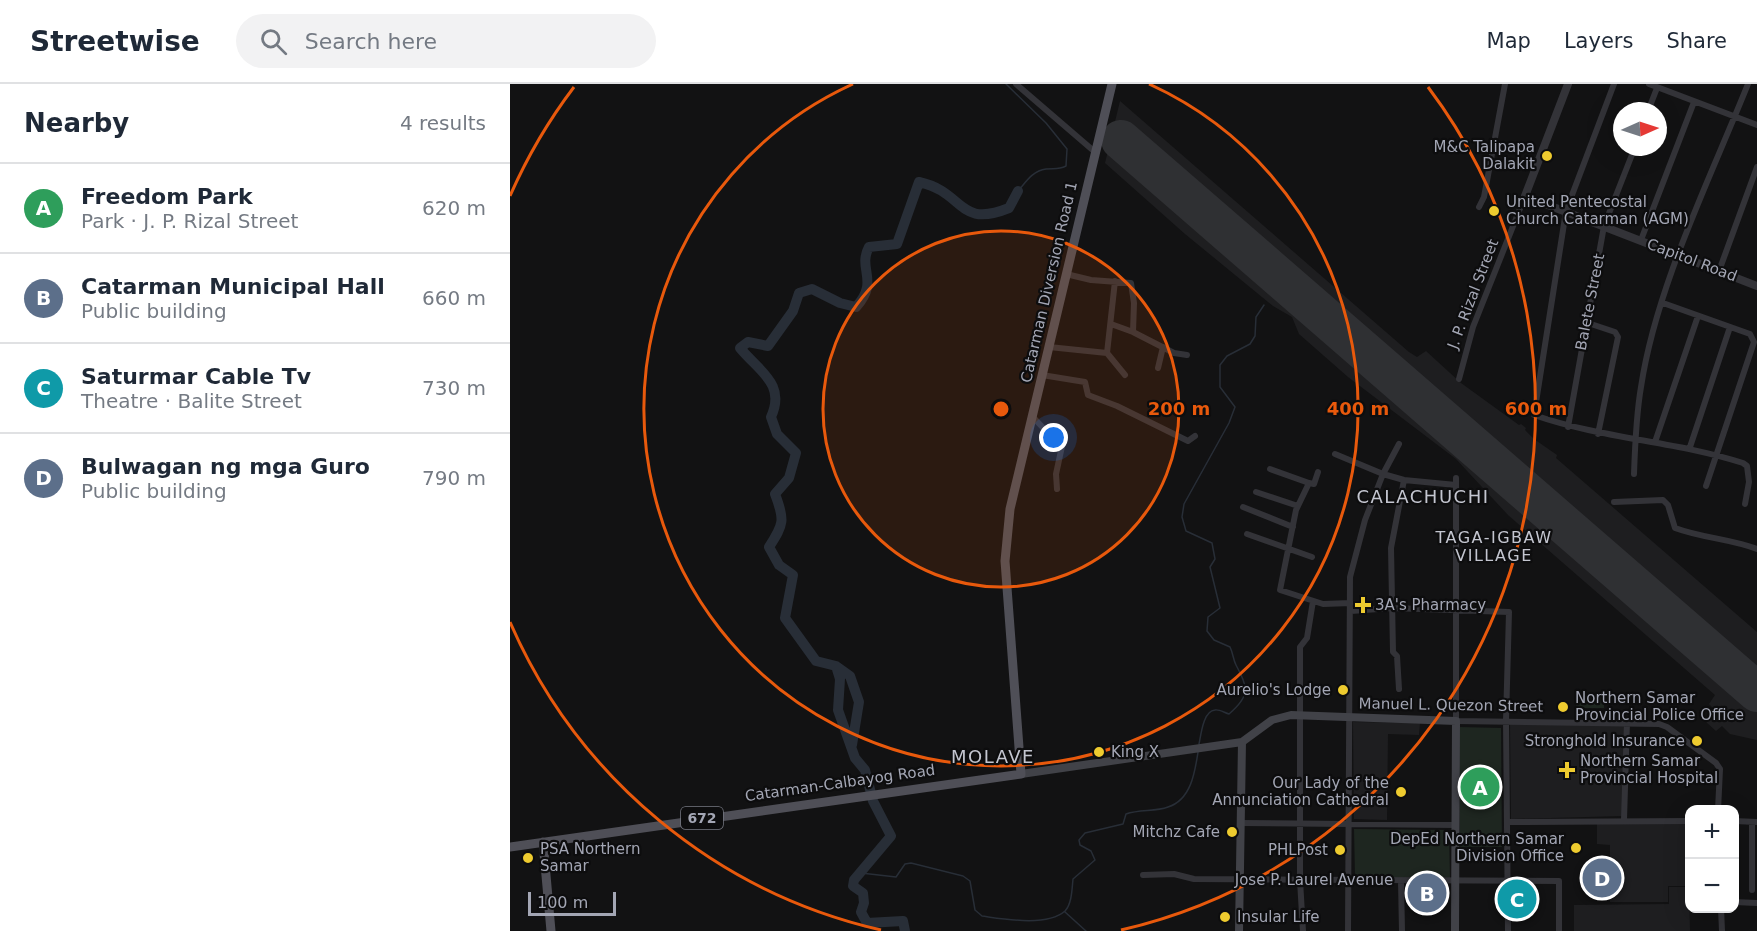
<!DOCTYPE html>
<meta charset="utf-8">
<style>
:root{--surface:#fff;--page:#f2f2f3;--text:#1f2937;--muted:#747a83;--line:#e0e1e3;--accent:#7c3aed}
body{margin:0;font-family:"DejaVu Sans",sans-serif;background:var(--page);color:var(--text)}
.controls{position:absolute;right:18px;bottom:18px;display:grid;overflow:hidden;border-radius:12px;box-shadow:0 6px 24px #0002}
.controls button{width:54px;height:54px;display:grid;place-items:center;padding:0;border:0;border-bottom:2px solid var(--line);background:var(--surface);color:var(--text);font:30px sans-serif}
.compass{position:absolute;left:1103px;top:18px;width:54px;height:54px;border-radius:50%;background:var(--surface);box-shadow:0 6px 24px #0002;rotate:87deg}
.scale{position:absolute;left:18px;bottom:15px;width:88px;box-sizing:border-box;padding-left:6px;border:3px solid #a3a6b4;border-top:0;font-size:16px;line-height:21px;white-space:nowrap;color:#a3a6b4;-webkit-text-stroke:4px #0d0d0e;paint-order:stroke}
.you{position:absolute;left:544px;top:354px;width:21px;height:21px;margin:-15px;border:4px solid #fff;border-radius:50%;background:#1a73e8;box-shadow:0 0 0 9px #1a73e833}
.badge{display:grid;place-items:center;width:39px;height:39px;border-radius:50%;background:var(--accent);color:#fff;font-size:20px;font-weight:700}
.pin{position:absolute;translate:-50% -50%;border:3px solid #fff;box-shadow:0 2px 6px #0006}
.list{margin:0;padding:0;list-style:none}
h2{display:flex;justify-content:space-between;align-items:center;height:78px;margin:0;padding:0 24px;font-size:26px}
h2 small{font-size:20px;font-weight:400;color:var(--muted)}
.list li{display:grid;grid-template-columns:39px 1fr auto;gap:18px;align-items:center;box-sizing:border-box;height:90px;padding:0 24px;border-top:2px solid var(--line)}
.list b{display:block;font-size:22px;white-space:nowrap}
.list p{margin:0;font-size:20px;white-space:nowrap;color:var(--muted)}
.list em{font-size:20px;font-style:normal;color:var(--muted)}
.icon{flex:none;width:33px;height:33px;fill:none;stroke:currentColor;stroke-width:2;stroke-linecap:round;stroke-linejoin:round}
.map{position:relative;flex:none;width:1247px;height:847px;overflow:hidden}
header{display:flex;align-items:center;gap:36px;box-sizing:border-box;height:84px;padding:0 30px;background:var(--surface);border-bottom:2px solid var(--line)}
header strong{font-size:28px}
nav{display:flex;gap:33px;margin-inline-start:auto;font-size:21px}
.search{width:420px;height:54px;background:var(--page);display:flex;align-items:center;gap:15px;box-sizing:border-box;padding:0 21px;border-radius:33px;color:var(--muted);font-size:22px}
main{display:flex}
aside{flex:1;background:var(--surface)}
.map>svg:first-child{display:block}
.built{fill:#1e1e20}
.green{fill:#1e2620}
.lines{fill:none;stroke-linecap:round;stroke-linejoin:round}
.stream{stroke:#282e37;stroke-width:1.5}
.river{stroke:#282e37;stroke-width:10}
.runway{stroke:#2f3033;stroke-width:40}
.minor{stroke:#333338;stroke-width:6}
.tertiary{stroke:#333338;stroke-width:8}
.secondary{stroke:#414248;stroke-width:8}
.primary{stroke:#4f4f57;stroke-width:9}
.ring{fill:none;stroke:#e8590c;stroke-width:3}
.poi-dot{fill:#eecb2f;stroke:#0d0d0e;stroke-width:2}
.labels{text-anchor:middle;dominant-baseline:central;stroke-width:4.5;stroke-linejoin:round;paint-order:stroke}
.shield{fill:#0d0d0e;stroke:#767882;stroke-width:1.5}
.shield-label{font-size:14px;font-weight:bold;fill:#a3a6b4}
.poi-label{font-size:15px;fill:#a3a6b4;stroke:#0d0d0e;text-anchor:end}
.street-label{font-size:15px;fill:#a3a6b4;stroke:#0d0d0e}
.neighbourhood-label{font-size:16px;letter-spacing:1.5px;fill:#c4c6d0;stroke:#0d0d0e}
.quarter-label{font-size:18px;letter-spacing:1.5px;fill:#c4c6d0;stroke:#0d0d0e}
.centre{fill:#e8590c;stroke:#0d0d0e;stroke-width:3}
.ring-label{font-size:18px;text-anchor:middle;font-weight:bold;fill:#e8590c;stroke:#0d0d0e;stroke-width:4.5;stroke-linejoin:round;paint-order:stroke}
</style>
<header>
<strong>Streetwise</strong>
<div class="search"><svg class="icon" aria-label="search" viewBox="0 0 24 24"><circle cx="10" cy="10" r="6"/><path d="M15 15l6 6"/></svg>Search here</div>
<nav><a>Map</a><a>Layers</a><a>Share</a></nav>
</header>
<main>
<aside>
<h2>Nearby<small>4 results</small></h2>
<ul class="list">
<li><span class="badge" style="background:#2e9e5b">A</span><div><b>Freedom Park</b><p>Park · J. P. Rizal Street</p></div><em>620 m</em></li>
<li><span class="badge" style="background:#5c6f8a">B</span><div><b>Catarman Municipal Hall</b><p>Public building</p></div><em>660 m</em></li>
<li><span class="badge" style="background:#0f9aa8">C</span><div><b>Saturmar Cable Tv</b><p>Theatre · Balite Street</p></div><em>730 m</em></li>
<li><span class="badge" style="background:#5c6f8a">D</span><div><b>Bulwagan ng mga Guro</b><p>Public building</p></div><em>790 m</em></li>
</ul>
</aside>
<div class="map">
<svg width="1247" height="847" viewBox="0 0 1247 847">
<rect width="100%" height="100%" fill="#121213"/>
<path class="built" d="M610 17 899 268 907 273 916 267 951 299 1009 341 1011 340 1016 344 1015 346 1024 355 1047 371 1046 374 1247 548V656L1220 650 1212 642 1206 647 1196 638 1205 626 1199 620 1205 611 998 431 946 375 838 293 789 250 782 233 763 222 675 150 595 79Z
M843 638 910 639 909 651 878 650 877 736 844 735Z
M1000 640H1115L1112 732 1001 735Z
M1087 737H1179V802H1158V818H1100V761L1087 760Z
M1159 803H1179L1180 847H1064V821L1159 820Z"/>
<path class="green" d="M1066 610H1094V624H1066Z
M949 643 991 644 992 763H950Z
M844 745 939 746 940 794 845 793Z"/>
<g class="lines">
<path class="stream" d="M496 0 536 39 557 65 556 82C548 86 544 84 536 85 522 87 516 98 508 107
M689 660C691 651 693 627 705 626 709 625 715 629 719 630 741 611 738 604 726 581 723 575 723 569 720 563L704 556 697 547 698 533 710 524 700 483 705 475 702 459 676 447 672 433 674 420 719 339 725 323 710 303V281L717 272 740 260 745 252 746 233 754 221
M351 789 386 793 395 780 401 779 453 792 460 797 465 826 472 832C494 835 537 843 555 827 562 820 562 804 563 795L585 776 581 767 570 761 569 756 575 749 613 740 616 730C630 725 645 728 658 723 681 716 685 688 688 668
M555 828 576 847"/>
<path class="river" d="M326 582 330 595 328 626 345 674 355 686 363 717 381 752 344 796 343 802 353 809 354 819 351 828 357 839 393 837 395 847
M342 661 349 618 340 592 326 582 306 577 275 534 283 491 269 481 259 463C274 440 275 436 265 410L279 394 286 369 267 350 261 333C276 300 250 288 230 264L238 258 258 262 283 227 289 209 302 205 330 219 346 223C370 197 347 185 359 163L387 160 409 98C455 108 447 145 499 124L508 107"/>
<path class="runway" d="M611 56 1247 608"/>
<path class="minor" d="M506 0 585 68
M1104 0 1056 127 1024 331C1093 355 1165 357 1233 379L1237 382 1239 398 1235 420
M1139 0 1247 41
M1138 27 1147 4
M969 123 974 113 995 0
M1131 156 1184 18
M1209 187 1247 83
M556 190 581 196 621 199 624 219 623 248 664 269 677 271
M605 197 597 269 615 291
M1153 219 1240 250 1244 258 1196 402
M1075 238 1105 248 1108 253 1088 350
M601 240 623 248
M539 263 597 269
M648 284 653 263
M532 291 575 298 578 311 607 322 678 357 685 352
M949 295 963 243 1015 112
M522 332 537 348 554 353 546 390 547 405
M1058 343 1094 142 1125 63
M1145 358 1188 232
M1180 363 1220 243
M825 370 873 390 889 360
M760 385 799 399
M808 388 804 400 799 399 786 426 770 506 813 520 841 519
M1124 390C1125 361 1126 332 1131 303 1146 203 1200 95 1238 0
M946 394V637L1149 640 1157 643 1206 679 1210 685 1208 726
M746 408 788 422
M1104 418 1153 416 1158 421 1165 444C1192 454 1221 455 1247 465
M733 423 783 443
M737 450 802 473
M841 527 882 524 999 528 996 636 998 847
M889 605 887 572 883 568 881 464 894 396
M1114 736 1117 638
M1224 737 1247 738
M998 738 1180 737
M731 739 946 741
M633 791 664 790 684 795 1049 797V847
M891 797 892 847
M1242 806V738
M1224 818 1247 819
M1211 824 1212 847
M793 847 790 796V563L797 554 803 517
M838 847 840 493 855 436 873 390 894 396 946 401"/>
<path class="tertiary" d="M1058 0 1015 112 1247 202"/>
<path class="secondary" d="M511 690 732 658 762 636 781 631 946 637 945 847
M729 847 732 658"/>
<path class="primary" d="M33 758 41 847
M0 763 511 690 495 477 500 425 602 0"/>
</g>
<circle cx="491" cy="325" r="178" fill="#e8590c" fill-opacity=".12"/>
<g class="ring">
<circle cx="491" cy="325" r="178"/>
<path d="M639 0A357 357 0 1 1 343 0"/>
<path d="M371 846A535 535 0 0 1 0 538M0 112A535 535 0 0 1 64 3M918 3A535 535 0 0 1 611 846"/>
</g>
<g class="poi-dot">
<circle cx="1037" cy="72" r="6"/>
<circle cx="984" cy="127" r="6"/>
<path d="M850 512h6v6h6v6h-6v6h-6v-6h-6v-6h6z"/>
<circle cx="833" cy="606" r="6"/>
<circle cx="1053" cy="623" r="6"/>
<circle cx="1187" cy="657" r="6"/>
<circle cx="589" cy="668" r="6"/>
<path d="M1054 677h6v6h6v6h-6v6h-6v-6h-6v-6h6z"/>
<circle cx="891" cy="708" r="6"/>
<circle cx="722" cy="748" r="6"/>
<circle cx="1066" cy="764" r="6"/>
<circle cx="830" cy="766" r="6"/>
<circle cx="18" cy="774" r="6"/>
<circle cx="715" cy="833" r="6"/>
</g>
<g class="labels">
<rect class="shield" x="171" y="723" width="42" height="22" rx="4.5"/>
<g class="shield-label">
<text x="192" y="734">672</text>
</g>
<g class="poi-label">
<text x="1025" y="63">M&amp;C Talipapa<tspan x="1025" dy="17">Dalakit</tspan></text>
<text x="996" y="118" text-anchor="start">United Pentecostal<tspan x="996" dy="17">Church Catarman (AGM)</tspan></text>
<text x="865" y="521" text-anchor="start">3A's Pharmacy</text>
<text x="821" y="606">Aurelio's Lodge</text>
<text x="1065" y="614" text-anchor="start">Northern Samar<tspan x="1065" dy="17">Provincial Police Office</tspan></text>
<text x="1175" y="657">Stronghold Insurance</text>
<text x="601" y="668" text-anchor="start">King X</text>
<text x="1070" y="677" text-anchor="start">Northern Samar<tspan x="1070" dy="17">Provincial Hospital</tspan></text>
<text x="879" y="699">Our Lady of the<tspan x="879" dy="17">Annunciation Cathedral</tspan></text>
<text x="710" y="748">Mitchz Cafe</text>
<text x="1054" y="755">DepEd Northern Samar<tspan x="1054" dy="17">Division Office</tspan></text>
<text x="30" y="765" text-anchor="start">PSA Northern<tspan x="30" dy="17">Samar</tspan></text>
<text x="818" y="766">PHLPost</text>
<text x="727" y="833" text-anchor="start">Insular Life</text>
</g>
<g class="street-label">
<text transform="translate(1182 176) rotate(21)">Capitol Road</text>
<text transform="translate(539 198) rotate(-77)">Catarman Diversion Road 1</text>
<text transform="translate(963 210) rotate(-69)">J. P. Rizal Street</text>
<text transform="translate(1080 218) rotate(-79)">Balete Street</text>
<text transform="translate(941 621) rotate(1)">Manuel L. Quezon Street</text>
<text transform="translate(330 699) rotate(-8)">Catarman-Calbayog Road</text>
<text x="804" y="796">Jose P. Laurel Avenue</text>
</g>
<g class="neighbourhood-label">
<text x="984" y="453">TAGA-IGBAW<tspan x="984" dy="18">VILLAGE</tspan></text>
</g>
<g class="quarter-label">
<text x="913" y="412">CALACHUCHI</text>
<text x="483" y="672">MOLAVE</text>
</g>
</g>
<circle cx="491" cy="325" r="9" class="centre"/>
<g class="ring-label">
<text x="669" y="331">200 m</text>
<text x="848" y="331">400 m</text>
<text x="1026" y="331">600 m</text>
</g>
</svg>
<div class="controls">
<button>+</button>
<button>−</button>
</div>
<svg class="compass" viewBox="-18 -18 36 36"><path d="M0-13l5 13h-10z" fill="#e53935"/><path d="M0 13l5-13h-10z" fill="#747a83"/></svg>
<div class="scale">100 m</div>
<div class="you"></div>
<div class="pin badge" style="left:970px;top:703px;background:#2e9e5b">A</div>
<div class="pin badge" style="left:917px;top:809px;background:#5c6f8a">B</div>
<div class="pin badge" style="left:1007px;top:815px;background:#0f9aa8">C</div>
<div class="pin badge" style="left:1092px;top:794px;background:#5c6f8a">D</div>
</div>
</main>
